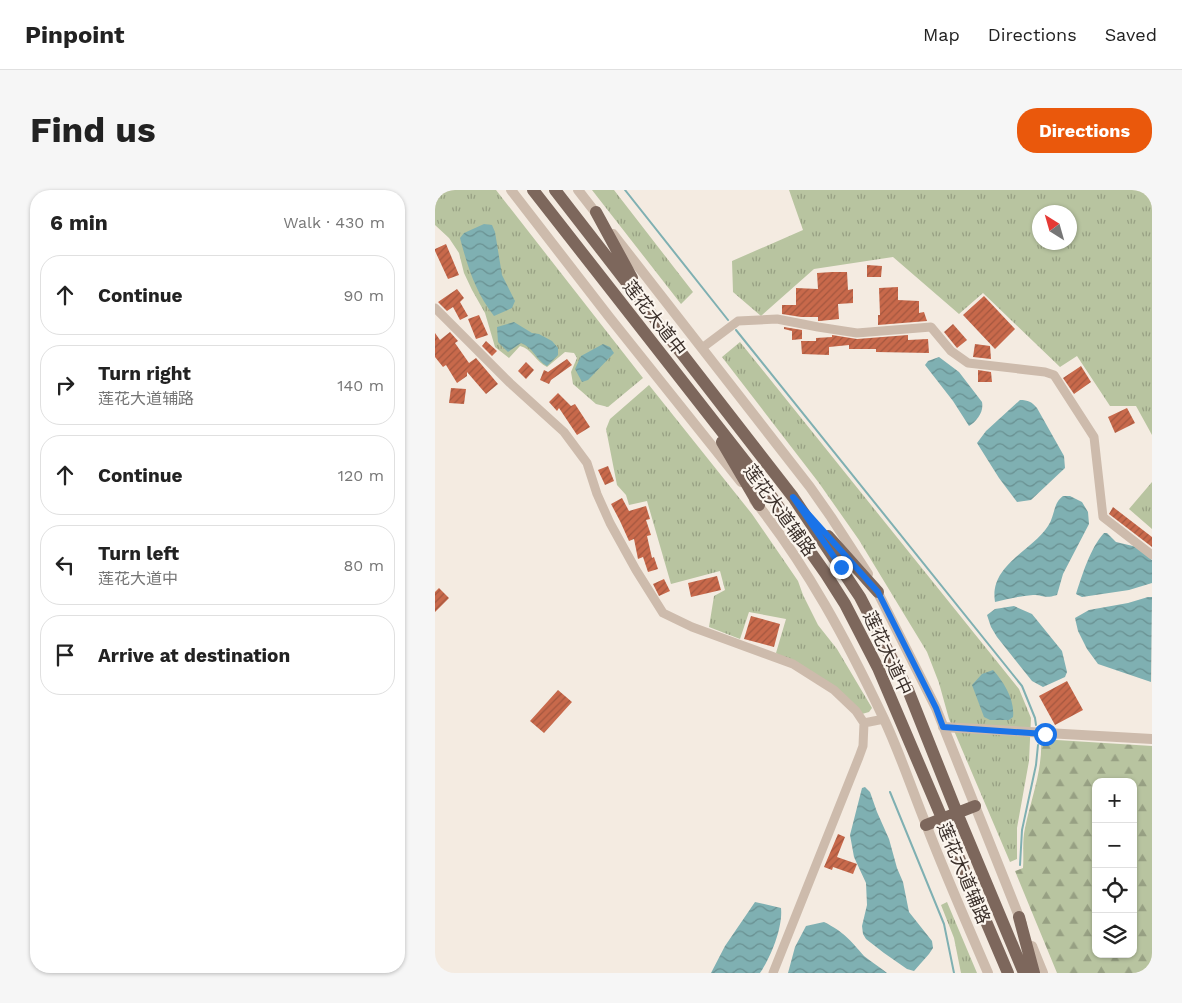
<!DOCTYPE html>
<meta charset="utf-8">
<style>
:root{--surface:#fff;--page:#f6f6f6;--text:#222;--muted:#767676;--line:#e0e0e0;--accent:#ea580c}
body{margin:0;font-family:"Work Sans","Noto Sans SC",sans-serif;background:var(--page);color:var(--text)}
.controls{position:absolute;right:15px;bottom:15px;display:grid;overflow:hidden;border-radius:10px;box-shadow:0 1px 4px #0004}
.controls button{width:45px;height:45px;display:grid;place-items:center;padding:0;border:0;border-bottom:1px solid var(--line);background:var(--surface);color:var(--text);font:25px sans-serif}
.compass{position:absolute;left:597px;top:15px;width:45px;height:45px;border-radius:50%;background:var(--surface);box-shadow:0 1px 4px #0004;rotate:323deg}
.stop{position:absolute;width:15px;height:15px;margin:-11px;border:4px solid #1a73e8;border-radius:50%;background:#fff}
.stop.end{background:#1a73e8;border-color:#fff;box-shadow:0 1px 5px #0008}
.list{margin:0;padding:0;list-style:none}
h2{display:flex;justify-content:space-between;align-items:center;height:65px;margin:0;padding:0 20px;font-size:21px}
h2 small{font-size:16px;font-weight:400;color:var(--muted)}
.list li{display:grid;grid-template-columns:32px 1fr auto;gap:15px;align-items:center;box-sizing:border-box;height:80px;margin:0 10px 10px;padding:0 10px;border:1px solid var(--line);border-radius:20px}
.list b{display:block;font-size:19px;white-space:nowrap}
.list p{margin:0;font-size:16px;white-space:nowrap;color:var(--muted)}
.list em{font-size:16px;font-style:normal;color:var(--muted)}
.icon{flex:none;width:28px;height:28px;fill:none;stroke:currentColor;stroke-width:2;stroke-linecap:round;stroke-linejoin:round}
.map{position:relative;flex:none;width:717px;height:783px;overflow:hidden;border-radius:20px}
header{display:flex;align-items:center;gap:30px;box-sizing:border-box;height:70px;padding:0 25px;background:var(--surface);border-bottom:1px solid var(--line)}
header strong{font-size:24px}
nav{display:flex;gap:28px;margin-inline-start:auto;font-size:18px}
.intro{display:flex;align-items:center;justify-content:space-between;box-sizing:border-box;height:120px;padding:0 30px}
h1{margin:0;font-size:35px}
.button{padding:12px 22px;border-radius:20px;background:var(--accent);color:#fff;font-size:18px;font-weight:700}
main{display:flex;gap:30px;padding:0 30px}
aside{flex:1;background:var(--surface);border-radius:20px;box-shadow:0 1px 4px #0004}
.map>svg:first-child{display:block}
.grass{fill:url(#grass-tufts);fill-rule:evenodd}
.forest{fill:url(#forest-firs);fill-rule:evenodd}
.water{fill:url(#water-waves)}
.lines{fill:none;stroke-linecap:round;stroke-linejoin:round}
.stream{stroke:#7fb0b2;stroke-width:2}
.building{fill:url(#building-hatch)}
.minor{stroke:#cdbbac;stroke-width:9}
.tertiary{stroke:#cdbbac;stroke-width:10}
.primary{stroke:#7d675c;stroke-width:12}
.route{stroke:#1a73e8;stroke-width:6}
.labels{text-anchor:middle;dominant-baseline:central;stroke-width:4.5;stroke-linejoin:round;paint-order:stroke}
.street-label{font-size:18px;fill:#3b302b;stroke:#fbf5ee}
</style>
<header>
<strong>Pinpoint</strong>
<nav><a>Map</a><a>Directions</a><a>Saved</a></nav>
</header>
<div class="intro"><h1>Find us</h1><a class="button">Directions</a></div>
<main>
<aside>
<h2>6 min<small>Walk · 430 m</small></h2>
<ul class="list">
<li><svg class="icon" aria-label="ahead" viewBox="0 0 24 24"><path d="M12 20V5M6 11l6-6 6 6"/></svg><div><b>Continue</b></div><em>90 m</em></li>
<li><svg class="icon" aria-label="right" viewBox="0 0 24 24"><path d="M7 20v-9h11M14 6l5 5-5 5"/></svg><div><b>Turn right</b><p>莲花大道辅路</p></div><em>140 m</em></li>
<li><svg class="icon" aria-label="ahead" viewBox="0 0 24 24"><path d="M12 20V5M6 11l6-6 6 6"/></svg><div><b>Continue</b></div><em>120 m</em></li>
<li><svg class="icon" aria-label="left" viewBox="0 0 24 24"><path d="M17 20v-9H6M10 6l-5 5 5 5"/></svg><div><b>Turn left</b><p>莲花大道中</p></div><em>80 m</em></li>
<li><svg class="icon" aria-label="arrive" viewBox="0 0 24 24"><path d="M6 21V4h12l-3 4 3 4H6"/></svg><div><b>Arrive at destination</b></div></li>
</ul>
</aside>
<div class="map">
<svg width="717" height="783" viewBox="0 0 717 783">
<defs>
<pattern id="grass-tufts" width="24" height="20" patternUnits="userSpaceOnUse" patternTransform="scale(1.25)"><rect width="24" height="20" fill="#b8c4a0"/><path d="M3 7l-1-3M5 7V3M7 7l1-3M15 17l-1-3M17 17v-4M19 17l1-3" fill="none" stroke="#97a083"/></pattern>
<pattern id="forest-firs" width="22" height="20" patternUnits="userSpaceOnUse" patternTransform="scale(1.25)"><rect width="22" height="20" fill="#b8c4a0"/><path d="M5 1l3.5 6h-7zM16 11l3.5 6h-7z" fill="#97a083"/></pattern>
<pattern id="water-waves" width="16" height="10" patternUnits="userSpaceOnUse" patternTransform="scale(1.25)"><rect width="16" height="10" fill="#7fb0b2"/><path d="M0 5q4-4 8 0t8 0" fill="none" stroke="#699091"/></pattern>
<pattern id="building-hatch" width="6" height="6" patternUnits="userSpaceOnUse" patternTransform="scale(1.25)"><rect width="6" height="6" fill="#c8694b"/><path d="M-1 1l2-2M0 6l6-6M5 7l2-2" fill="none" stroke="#a4573f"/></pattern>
</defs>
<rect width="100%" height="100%" fill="#f4ebe1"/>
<path class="grass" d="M0 0H61L208 188 173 217 161 214 138 194 136 182 142 168 139 163 130 162 112 177C101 172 97 159 85 156L74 168 60 157 50 123 37 100 29 83 24 63 14 48 0 35Z
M157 0H179L258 102 246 114Z
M354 0H717V245L701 216H675L642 166 625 177 548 103 524 124 458 67 379 79 326 126 298 102 297 71 368 40ZM604 22H634V52H604Z
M305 152 584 499 596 528 594 571 582 638V669L575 672 514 529 504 493 492 462 424 350 384 293 287 167Z
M214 195 317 324 363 391 368 405 383 435 402 459 437 518 434 522 427 524 341 463 351 429 314 422 305 449 274 437 279 406 290 400 285 381 236 394 212 311 194 315 191 305 182 295 171 239 175 229Z
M717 292V339L694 319Z
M512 712 542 783H526L519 748 506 715Z"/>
<path class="forest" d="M606 549 717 556V783H622L580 681 588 678C589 665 587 651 590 638 596 609 608 579 606 549ZM661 592H698V764H661Z"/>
<path class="water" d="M49 34 57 35 60 42 67 85 80 111 77 118 59 126C40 101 33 78 25 48L29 43Z
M79 132 97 143 104 144 117 151 123 158V165L112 176C101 170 98 157 86 153L73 162 63 152 62 137Z
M168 154 175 157 179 163 153 190 147 192 140 179 146 166Z
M504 167 524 182 547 212C549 222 542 231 534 236L518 211 490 175 493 171Z
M585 210C593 210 597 212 602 218L629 266 630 278 596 310 582 312 564 288 542 253 551 241Z
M628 306H635L647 312 653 322 654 334 628 384 622 405C609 409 609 405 598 405 585 406 573 409 560 412 554 375 597 361 613 336 620 326 618 313 628 306Z
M669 343H672L681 352 702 357 717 370V393L694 400 647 407 641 404C647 386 655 358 669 343Z
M713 407H717L716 492 663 474 652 459 643 441 640 428 654 420 693 413Z
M579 416 597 424 627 461 632 482 630 487 608 497 597 491 562 447 556 437 552 425 560 419Z
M558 480C569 492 580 510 578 527L574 530H555L549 527 537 495 547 484Z
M430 597 435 602 442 622 454 649 462 678 468 692 474 722 497 751 498 758 494 764 479 781 472 779 449 763 431 749 428 744 427 736 432 715 431 693 419 667 415 645 427 598Z
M320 712 346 718C348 737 336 767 325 783H276L290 756Z
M389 732C409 742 415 750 429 766 436 772 445 777 452 783H353L360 757 371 736Z"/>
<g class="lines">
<path class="stream" d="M190 0 293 130
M301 140 587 496 600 528 601 535
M455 602 509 734 519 783
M585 675 587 640 601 575 603 555"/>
</g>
<path class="building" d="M11 54 24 85 13 89 0 61V59Z
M432 75 447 76 446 87H432Z
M397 82H412L413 100 418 99V113L403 114 404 129 385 131H383V127H366L347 124V115H361V98L383 99 382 83Z
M463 97V110L484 111V123L489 122 492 131 443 135V125H445L444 98Z
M22 99 29 108 25 112 33 126 25 130 18 117 12 121 3 112Z
M549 106 580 139 560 159 528 125Z
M44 125 53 145 41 149 33 129Z
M518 134 532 150 522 158 509 142Z
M349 137 367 140V149L357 150V141L349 139Z
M15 142 23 151 20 153 34 173 41 168 63 194 51 204 32 182V186L22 193 11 175 8 177 0 167V143L5 150Z
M397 145 422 149 473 145V150L493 149 494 163 441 162V159H414V155L394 157V165L367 164 366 151H381V148L397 147Z
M51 151 62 161 57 166 47 156Z
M540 154 555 156 556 169 538 167Z
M132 169 137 175 116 190 114 194 105 190 109 180 113 182Z
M91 172 99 180 91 189 83 181Z
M646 176 656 192 639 204 628 188Z
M543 180 556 182 557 192H543Z
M16 198 31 199 29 214 14 213Z
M123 203 136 216 140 214 155 237 142 245 124 218 122 221 114 212Z
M692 218 700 233 680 243 673 227Z
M173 276 179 291 170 295 163 280Z
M187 308 194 321 211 316 215 329 211 330 216 345 212 346 217 368 219 367 223 379 213 382 208 367 203 369 199 349 194 351 185 331 176 314Z
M678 317 717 347V357L674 324Z
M282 386 286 400 256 407 253 393Z
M229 389 235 401 224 406 218 394Z
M4 398 14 408 0 422V402Z
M316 426 345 434 339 457 309 449Z
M632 491 648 520 620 535 604 506Z
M123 500 137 512 109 543 95 531Z
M403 644 410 647 402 667 422 674 418 684 398 677 397 680 389 677Z"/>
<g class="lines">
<path class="minor" d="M0 118 75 193 129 242 152 273 162 304 175 333 201 380 228 423 257 437 358 474 399 500 421 521 429 533 449 529
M267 158 303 131 342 129 383 137 422 143 496 137 516 161 533 173 610 182 619 185 659 247 668 327 717 365
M338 783 424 567 428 556 429 533"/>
<path class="tertiary" d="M76 0 175 128 306 292
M143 0 164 27
M178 44 375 297 396 327 433 384
M319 310C372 376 412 451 448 527 465 563 477 600 492 637 511 686 532 734 553 783
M440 397 501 518 587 734
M508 537 717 549
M597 756 608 783"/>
<path class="primary" d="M98 0 324 289 391 384 410 414 443 478 573 783
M120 0 358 307 425 407 473 500 522 623 589 783
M161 22 197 88
M287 252 324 315
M393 346 443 402
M491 635 540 616
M584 727 599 783"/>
</g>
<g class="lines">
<path class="route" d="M406 377 358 307 443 402 501 518 508 537 610 544"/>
</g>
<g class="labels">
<g class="street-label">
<text transform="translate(220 128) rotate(52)">莲花大道中</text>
<text transform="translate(345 320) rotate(54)">莲花大道辅路</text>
<text transform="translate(453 463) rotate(65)">莲花大道中</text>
<text transform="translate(529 683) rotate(67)">莲花大道辅路</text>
</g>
</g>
</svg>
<div class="controls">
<button>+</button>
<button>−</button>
<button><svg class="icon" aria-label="locate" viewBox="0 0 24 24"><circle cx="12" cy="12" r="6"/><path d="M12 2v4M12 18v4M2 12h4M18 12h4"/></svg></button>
<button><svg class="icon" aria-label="layers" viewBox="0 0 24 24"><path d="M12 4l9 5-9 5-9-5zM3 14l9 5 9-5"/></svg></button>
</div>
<svg class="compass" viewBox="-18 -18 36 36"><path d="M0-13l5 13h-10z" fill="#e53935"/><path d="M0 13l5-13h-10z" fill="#767676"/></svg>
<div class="stop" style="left:610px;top:544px"></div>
<div class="stop end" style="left:406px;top:377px"></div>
</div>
</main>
